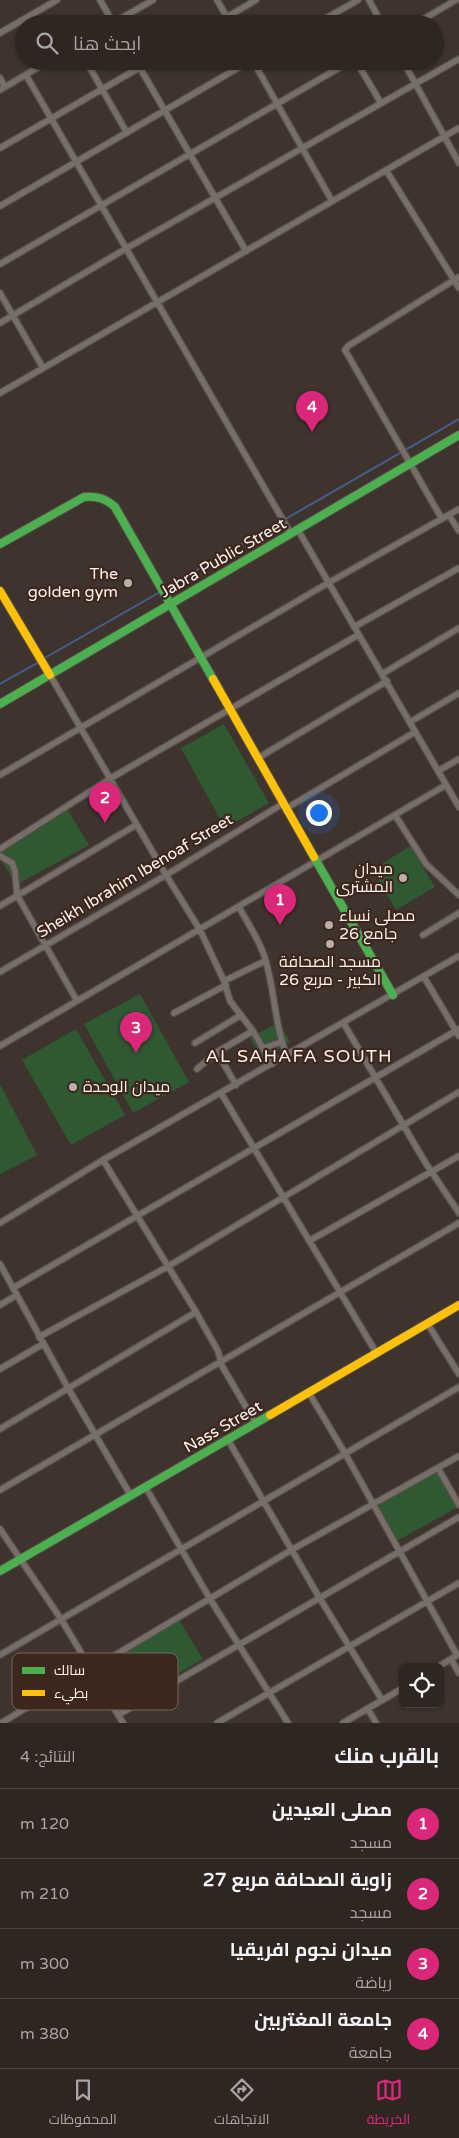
<!DOCTYPE html>
<html lang="ar">
<meta charset="utf-8">
<style>
:root{--surface:#2f2622;--page:#372e2a;--text:#f1f3f6;--muted:#a7a5a5;--line:#4a4340;--accent:#db2777}
body{margin:0;font-family:"Varela Round",Cairo,sans-serif;background:var(--page);color:var(--text);direction:rtl}
.controls{position:absolute;right:15px;bottom:15px;display:grid;overflow:hidden;border-radius:8px;box-shadow:0 1px 4px #0004}
.controls button{width:45px;height:45px;display:grid;place-items:center;padding:0;border:0;border-bottom:1px solid var(--line);background:var(--surface);color:var(--text);font:25px sans-serif}
.you{position:absolute;left:318px;top:812px;width:18px;height:18px;margin:-12px;border:4px solid #fff;border-radius:50%;background:#1a73e8;box-shadow:0 0 0 8px #1a73e833}
.badge{display:grid;place-items:center;width:32px;height:32px;border-radius:50%;background:var(--accent);color:#fff;font-size:16px;font-weight:700}
.pin{position:absolute;translate:-50% -41px;filter:drop-shadow(0 1px 2px #0008)}
.pin::after{content:'';position:absolute;top:26px;width:18px;height:15px;background:inherit;clip-path:polygon(0 0,100% 0,50% 100%)}
.list{margin:0;padding:0;list-style:none}
h2{display:flex;justify-content:space-between;align-items:center;height:65px;margin:0;padding:0 20px;font-size:21px}
h2 small{font-size:16px;font-weight:400;color:var(--muted)}
.list li{display:grid;grid-template-columns:32px 1fr auto;gap:15px;align-items:center;box-sizing:border-box;height:70px;padding:0 20px;border-top:1px solid var(--line)}
.list b{display:block;font-size:19px;white-space:nowrap}
.list p{margin:0;font-size:16px;white-space:nowrap;color:var(--muted)}
.list em{font-size:16px;font-style:normal;color:var(--muted)}
.icon{flex:none;width:28px;height:28px;fill:none;stroke:currentColor;stroke-width:2;stroke-linecap:round;stroke-linejoin:round}
.map{position:relative;flex:none;width:459px;height:1723px;overflow:hidden;direction:ltr}
.search{position:absolute;background:var(--surface);box-shadow:0 1px 4px #0004;left:15px;right:15px;top:15px;height:55px;display:flex;align-items:center;gap:12px;box-sizing:border-box;padding:0 18px;border-radius:28px;color:var(--muted);font-size:19px}
.sheet{height:345px;background:var(--surface)}
nav{display:flex;justify-content:space-around;align-items:center;box-sizing:border-box;height:70px;border-top:1px solid var(--line);background:var(--surface);font-size:14px;color:var(--muted)}
nav a{display:grid;justify-items:center;gap:2px}
nav .on{color:var(--accent)}
.map>svg:first-child{display:block}
.green{fill:#2f5932}
.lines{fill:none;stroke-linecap:round;stroke-linejoin:round}
.stream{stroke:#445f8d;stroke-width:2}
.street-casing{stroke:#584f4a;stroke-width:8}
.fast-casing{stroke:#584f4a;stroke-width:10}
.slow-casing{stroke:#584f4a;stroke-width:10}
.street{stroke:#776e69;stroke-width:5.5}
.fast{stroke:#4caf50;stroke-width:8}
.slow{stroke:#ffc107;stroke-width:8}
.poi-dot{fill:#baafa9;stroke:#3c271c;stroke-width:2}
.labels{text-anchor:middle;dominant-baseline:central;stroke-width:4.5;stroke-linejoin:round;paint-order:stroke}
.street-label{font-size:16px;fill:#fdf2ec;stroke:#3c271c}
.poi-label{font-size:16px;fill:#fdf2ec;stroke:#3c271c;text-anchor:end}
.neighbourhood-label{font-size:18px;letter-spacing:1px;fill:#fdf2ec;stroke:#3c271c}
.key{fill:#3c271c;stroke:#76645a;stroke-width:1}
.key-label{font-size:14px;fill:#fdf2ec}
</style>
<div class="map">
<svg width="459" height="1723" viewBox="0 0 459 1723">
<rect width="100%" height="100%" fill="#3f332d"/>
<path class="green" d="M224 724 269 803 225 828 181 748Z
M68 810 89 845 16 885 0 858V850Z
M410 846 435 887 396 910 372 870Z
M140 994 189 1082 133 1113 84 1024Z
M279 1022 290 1042 261 1058 250 1038Z
M76 1029 125 1115 71 1145 22 1060Z
M1 1086 37 1155 0 1174V1087Z
M435 1467 458 1507 395 1542 372 1503Z
M179 1620 203 1659 118 1709 94 1670Z"/>
<g class="lines">
<path class="stream" d="M164 589 459 419
M43 659 160 592
M0 684 39 662"/>
<defs>
<path id="street" d="M100 0 114 24
M217 0 231 24
M369 0 382 24
M31 15 37 24
M111 24 153 0
M215 24 256 0
M316 24 358 0
M415 24 456 0
M0 33 57 0
M86 61 127 133
M136 61 246 251
M253 61 332 201
M356 61 381 103
M403 61 459 163
M26 75 291 534
M0 78 5 87
M0 90 49 61
M0 148 151 61
M386 170 459 288
M0 206 250 61
M0 264 351 61
M0 293 43 368
M0 323 127 248 459 59
M0 393 459 128
M449 515 459 531
M442 519 345 350 348 346 459 277
M298 530 459 807
M354 627 459 568
M382 674 459 628
M50 675 166 875 200 930 224 981 230 1001 253 1031 272 1064
M410 722 459 693
M258 758 387 681
M438 771 459 759
M0 775 328 583 459 509
M287 808 415 732
M395 815 426 864 459 895
M0 849 111 778 358 635
M0 856 12 863 15 871 17 895 77 1001
M0 906 136 825
M239 907C247 922 258 938 264 955 275 988 274 1024 287 1056
M423 935 459 913
M0 972 166 875 284 803
M424 977 459 1036
M224 981 265 961
M174 1013 226 985
M344 1024 425 1162 459 1213
M195 1043 241 1015
M0 1046 446 785
M264 1048 281 1042
M217 1052 236 1085
M197 1069 217 1052 253 1031
M221 1093 377 1354
M103 1160 196 1312 218 1351 222 1366 256 1424
M0 1223 103 1160 459 956
M309 1241 459 1156
M0 1264 68 1388 131 1496
M13 1288 459 1029
M0 1305 17 1295
M427 1323 459 1374
M39 1337 167 1267 459 1092
M0 1369 43 1344
M309 1393 346 1455 457 1655
M0 1429 196 1312
M228 1440 319 1597 382 1700
M438 1468 459 1505
M146 1488 210 1599 288 1723
M0 1490 459 1223
M0 1529 61 1619 123 1723
M0 1655 459 1387
M451 1659 459 1673
M438 1667 459 1654
M368 1709 376 1723
M118 1715 459 1517
M1 1723 293 1549 459 1456
M217 1723 459 1583
M343 1723 403 1688"/>
<path id="fast" d="M0 544 84 497C97 496 105 498 115 507L213 679
M0 704 459 435
M314 857 393 995
M0 1571 270 1415"/>
<path id="slow" d="M0 591 50 675
M213 679 314 857
M270 1415 459 1305"/>
</defs>
<use href="#street" class="street-casing"/>
<use href="#fast" class="fast-casing"/>
<use href="#slow" class="slow-casing"/>
<use href="#street" class="street"/>
<use href="#fast" class="fast"/>
<use href="#slow" class="slow"/>
</g>
<g class="poi-dot">
<circle cx="128" cy="583" r="5"/>
<circle cx="403" cy="878" r="5"/>
<circle cx="329" cy="925" r="5"/>
<circle cx="330" cy="944" r="5"/>
<circle cx="73" cy="1087" r="5"/>
</g>
<g class="labels">
<g class="street-label">
<text transform="translate(223 558) rotate(-30)">Jabra Public Street</text>
<text transform="translate(135 876) rotate(-31)">Sheikh Ibrahim Ibenoaf Street</text>
<text transform="translate(223 1427) rotate(-30)">Nass Street</text>
</g>
<g class="poi-label">
<text x="118" y="574">The<tspan x="118" dy="18">golden gym</tspan></text>
<text x="393" y="869">ميدان<tspan x="393" dy="18">المشترى</tspan></text>
<text x="339" y="916" text-anchor="start">مصلى نساء<tspan x="339" dy="18">جامع 26</tspan></text>
<text x="330" y="962" text-anchor="middle">مسجد الصحافة<tspan x="330" dy="18">الكبير - مربع 26</tspan></text>
<text x="83" y="1087" text-anchor="start">ميدان الوحدة</text>
</g>
<g class="neighbourhood-label">
<text x="299" y="1056">AL SAHAFA SOUTH</text>
</g>
</g>
<rect x="12" y="1653" width="166" height="57" rx="8" class="key"/>
<rect x="22" y="1667" width="23" height="7" fill="#4caf50"/>
<rect x="22" y="1690" width="23" height="6" fill="#ffc107"/>
<g class="key-label">
<text x="54" y="1675">سالك</text>
<text x="54" y="1698">بطيء</text>
</g>
</svg>
<div class="controls">
<button><svg class="icon" aria-label="locate" viewBox="0 0 24 24"><circle cx="12" cy="12" r="6"/><path d="M12 2v4M12 18v4M2 12h4M18 12h4"/></svg></button>
</div>
<div class="you"></div>
<div class="pin badge" style="left:280px;top:925px">1</div>
<div class="pin badge" style="left:105px;top:823px">2</div>
<div class="pin badge" style="left:136px;top:1053px">3</div>
<div class="pin badge" style="left:312px;top:432px">4</div>
<div class="search"><svg class="icon" aria-label="search" viewBox="0 0 24 24"><circle cx="10" cy="10" r="6"/><path d="M15 15l6 6"/></svg>ابحث هنا</div>
</div>
<section class="sheet">
<h2>بالقرب منك<small>النتائج: 4</small></h2>
<ul class="list">
<li><span class="badge">1</span><div><b>مصلى العيدين</b><p>مسجد</p></div><em>120 m</em></li>
<li><span class="badge">2</span><div><b>زاوية الصحافة مربع 27</b><p>مسجد</p></div><em>210 m</em></li>
<li><span class="badge">3</span><div><b>ميدان نجوم افريقيا</b><p>رياضة</p></div><em>300 m</em></li>
<li><span class="badge">4</span><div><b>جامعة المغتربين</b><p>جامعة</p></div><em>380 m</em></li>
</ul>
</section>
<nav>
<a class="on"><svg class="icon" aria-label="map" viewBox="0 0 24 24"><path d="M3 6l6-2 6 2 6-2v14l-6 2-6-2-6 2zM9 4v14M15 6v14"/></svg>الخريطة</a>
<a><svg class="icon" aria-label="directions" viewBox="0 0 24 24"><path d="M12 3l9 9-9 9-9-9zM9 14v-3h6M13 9l2 2-2 2"/></svg>الاتجاهات</a>
<a><svg class="icon" aria-label="saved" viewBox="0 0 24 24"><path d="M7 4h10v16l-5-4-5 4z"/></svg>المحفوظات</a>
</nav>
